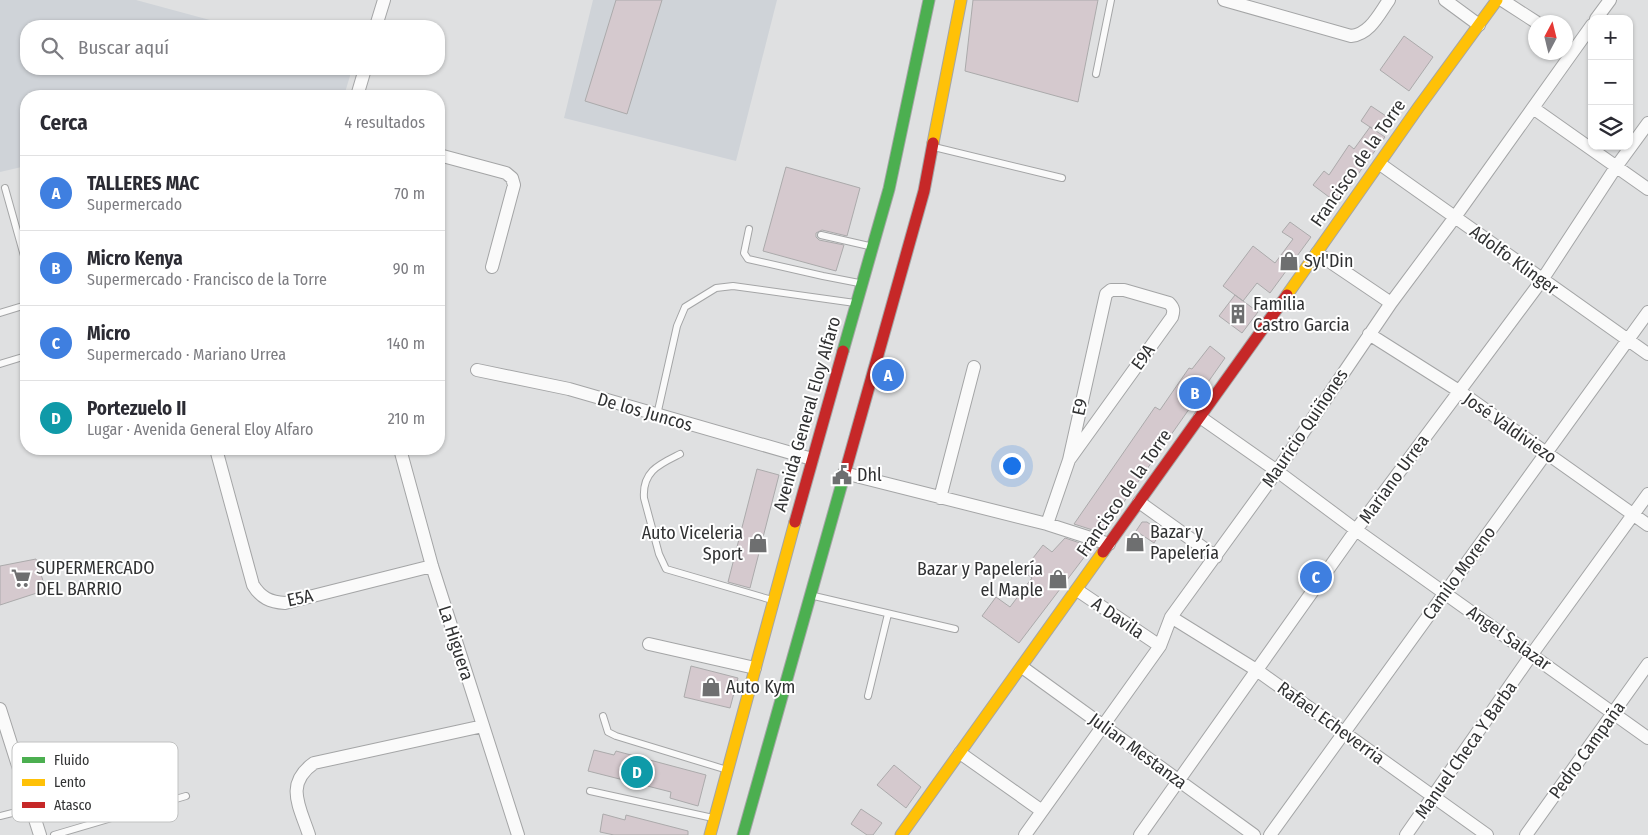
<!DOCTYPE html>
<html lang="es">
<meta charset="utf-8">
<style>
:root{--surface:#fff;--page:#f2f2f3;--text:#2b2b33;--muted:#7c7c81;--line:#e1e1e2;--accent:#1a73e8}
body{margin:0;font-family:"Fira Sans Condensed",sans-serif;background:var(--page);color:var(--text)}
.controls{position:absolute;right:15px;top:15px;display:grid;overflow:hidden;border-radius:10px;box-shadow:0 1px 4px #0004}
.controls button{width:45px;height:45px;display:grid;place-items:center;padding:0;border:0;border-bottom:1px solid var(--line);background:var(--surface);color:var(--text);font:25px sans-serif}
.compass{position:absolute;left:1528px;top:15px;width:45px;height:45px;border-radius:50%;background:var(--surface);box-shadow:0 1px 4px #0004;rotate:7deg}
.you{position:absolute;left:1011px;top:465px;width:18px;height:18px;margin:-12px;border:4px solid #fff;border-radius:50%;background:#1a73e8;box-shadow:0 0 0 8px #1a73e833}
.badge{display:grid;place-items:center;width:32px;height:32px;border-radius:50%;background:var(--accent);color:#fff;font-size:16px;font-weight:700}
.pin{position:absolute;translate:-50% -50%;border:2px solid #fff;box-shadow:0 1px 5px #0006}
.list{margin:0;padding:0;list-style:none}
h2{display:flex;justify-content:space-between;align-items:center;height:65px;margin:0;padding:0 20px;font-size:21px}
h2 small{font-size:16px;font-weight:400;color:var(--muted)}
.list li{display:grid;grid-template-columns:32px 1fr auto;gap:15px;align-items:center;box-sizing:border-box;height:75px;padding:0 20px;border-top:1px solid var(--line)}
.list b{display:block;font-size:19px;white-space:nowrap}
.list p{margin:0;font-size:16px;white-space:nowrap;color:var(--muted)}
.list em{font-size:16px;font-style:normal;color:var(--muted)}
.icon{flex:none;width:28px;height:28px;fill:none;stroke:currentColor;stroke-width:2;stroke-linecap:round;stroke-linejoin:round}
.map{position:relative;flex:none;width:1648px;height:835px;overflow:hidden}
.search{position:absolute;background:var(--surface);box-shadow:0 1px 4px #0004;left:20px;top:20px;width:425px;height:55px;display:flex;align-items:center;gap:12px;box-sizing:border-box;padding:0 18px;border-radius:20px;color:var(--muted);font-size:19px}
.panel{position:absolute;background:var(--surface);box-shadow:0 1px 4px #0004;left:20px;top:90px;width:425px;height:365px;border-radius:20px}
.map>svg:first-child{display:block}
.built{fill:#cfd3d8}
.building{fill:#d5c9ce;stroke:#abaaab}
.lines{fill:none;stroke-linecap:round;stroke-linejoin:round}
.lane-casing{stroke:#a4a5a6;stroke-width:8}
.street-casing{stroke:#a4a5a6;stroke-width:14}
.fast-casing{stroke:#a4a5a6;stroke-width:13}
.slow-casing{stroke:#a4a5a6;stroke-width:13}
.jam-casing{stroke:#a4a5a6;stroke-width:13}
.lane{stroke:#fafafa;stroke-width:6}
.street{stroke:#fafafa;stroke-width:12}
.fast{stroke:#4caf50;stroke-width:11}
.slow{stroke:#ffc107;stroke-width:11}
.jam{stroke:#c62828;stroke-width:11}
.labels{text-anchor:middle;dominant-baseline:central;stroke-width:4;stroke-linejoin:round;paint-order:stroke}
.street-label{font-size:18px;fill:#313233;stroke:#fff}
.poi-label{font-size:18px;fill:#313233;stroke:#fff;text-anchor:start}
.key{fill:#fff;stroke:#c1c2c2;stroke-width:1}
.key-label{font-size:14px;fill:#313233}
</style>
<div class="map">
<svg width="1648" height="835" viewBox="0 0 1648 835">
<rect width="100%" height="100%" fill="#dfe0e1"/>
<path class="built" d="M0 0H136L232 26H26V69H352L344 96H26V166L0 172Z
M593 0H777L736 161 564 118Z"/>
<path class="building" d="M616 0H662L627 114 585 101Z
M973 0H1098L1078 102 965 71Z
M1404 36 1433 57 1409 91 1380 70Z
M1371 106 1386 116 1376 131 1361 121Z
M1370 127 1385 137 1337 203 1313 185 1324 171 1329 175 1349 145 1354 149Z
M786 167 860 188 847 236 822 230 816 233V237L819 240 844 245 836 271 763 251Z
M1290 222 1311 237 1270 293 1257 283 1243 301 1223 286 1253 246 1275 263 1293 239 1282 232Z
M1235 295 1258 312 1242 333 1219 316Z
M1210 346 1225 358 1102 533 1074 524 1155 407 1160 410 1189 368 1192 369Z
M757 469 779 475 750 588 728 582Z
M1142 522H1147L1161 532 1154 543 1136 531Z
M1065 538 1092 547 1019 643 982 616 996 597 1010 607 1032 578 1023 571 1043 545 1052 552Z
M36 559 46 590 0 605V566Z
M691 666 738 678 730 708 684 697Z
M594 750 614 755 616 751 706 775 698 806 670 798 671 792 588 771Z
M894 765 921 787 906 808 877 785Z
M861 809 882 823 873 835H867L851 824Z
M603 814 625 820 626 815 688 831V835H614L600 832Z"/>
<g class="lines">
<defs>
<path id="lane" d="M1096 74 1111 0
M934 147 1062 178
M5 188 26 263
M749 229 744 253 748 259 823 276 859 283
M821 235 869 246
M0 313 26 305
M0 364 26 356
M657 415 677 326 685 307 716 288 733 286 855 303
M680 454C660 464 642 471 644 498L659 554 666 569 772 600
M814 596 955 629
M868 696 888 614
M603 716 608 732 616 736 724 769
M590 791 713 818
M0 816 32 808
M54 835 186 796"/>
<path id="street" d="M1224 0 1351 36C1370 34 1379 14 1389 0
M1445 0 1479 25
M1502 0 1536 22
M1596 19 1610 0
M376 26 384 0
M357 96 365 69
M1533 108 1648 189
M439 155 506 173 512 178 514 185 492 267
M1380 164 1648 354
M1317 253 1391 303
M1369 334 1459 391 1648 525
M477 370 569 389 812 459
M1200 417 1277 471 1356 530 1648 738
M216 449 253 585C261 598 270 602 285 603L432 566
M400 449 432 566 518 835
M844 473 1047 524 1109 544
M940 498 974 367
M1139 502 1216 557
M1047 524 1069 460 1106 294 1111 290H1124L1169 303C1174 308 1174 311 1172 317L1069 460
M1077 590 1160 646
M1171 617 1258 671 1487 835
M649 644 755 668
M1022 667 1254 835
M0 709 40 835
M960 753 1042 811
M309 835C300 807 284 784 314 763L483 726
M1025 835 1160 646 1171 617 1277 471 1391 303 1455 217 1592 25
M1140 835 1356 530 1542 280 1616 167 1648 123
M1270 835 1648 312
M1406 835 1532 654 1648 494
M1526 835 1648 664"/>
<path id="fast" d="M843 351 889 189 929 0
M743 835 844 476"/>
<path id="slow" d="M933 143 961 0
M1287 295 1418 108 1497 0
M710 835 795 522
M901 835 1103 552"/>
<path id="jam" d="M844 476 924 191 933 143
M795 522 843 351
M1103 552 1287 295"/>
</defs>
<use href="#lane" class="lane-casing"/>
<use href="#street" class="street-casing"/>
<use href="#fast" class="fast-casing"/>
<use href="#slow" class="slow-casing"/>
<use href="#jam" class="jam-casing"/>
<use href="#lane" class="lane"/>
<use href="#street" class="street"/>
<use href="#fast" class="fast"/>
<use href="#slow" class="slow"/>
<use href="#jam" class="jam"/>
</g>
<defs>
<symbol id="shop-bare" viewBox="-9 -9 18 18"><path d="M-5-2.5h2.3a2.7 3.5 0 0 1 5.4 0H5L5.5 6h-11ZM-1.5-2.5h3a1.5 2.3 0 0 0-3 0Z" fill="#6e6f70" stroke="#fff" stroke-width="2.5" paint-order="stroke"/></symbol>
<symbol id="building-bare" viewBox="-9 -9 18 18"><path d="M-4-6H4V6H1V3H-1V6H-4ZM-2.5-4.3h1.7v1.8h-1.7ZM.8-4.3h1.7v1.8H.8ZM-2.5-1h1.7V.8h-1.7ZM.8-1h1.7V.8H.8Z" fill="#6e6f70" stroke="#fff" stroke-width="2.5" paint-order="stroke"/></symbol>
<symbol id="civic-bare" viewBox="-9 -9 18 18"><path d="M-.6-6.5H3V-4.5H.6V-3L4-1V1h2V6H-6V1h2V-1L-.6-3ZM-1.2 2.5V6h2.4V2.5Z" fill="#6e6f70" stroke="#fff" stroke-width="2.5" paint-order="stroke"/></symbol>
<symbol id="supermarket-bare" viewBox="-9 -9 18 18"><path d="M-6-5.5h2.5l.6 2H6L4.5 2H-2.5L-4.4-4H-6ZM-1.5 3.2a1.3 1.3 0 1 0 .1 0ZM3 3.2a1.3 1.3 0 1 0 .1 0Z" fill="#6e6f70" stroke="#fff" stroke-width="2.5" paint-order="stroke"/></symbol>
</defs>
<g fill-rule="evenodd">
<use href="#shop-bare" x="1275" y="247" width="28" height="28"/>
<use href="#building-bare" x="1224" y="300" width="28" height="28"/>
<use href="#civic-bare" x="828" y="461" width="28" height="28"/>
<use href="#shop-bare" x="1121" y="528" width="28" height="28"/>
<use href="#shop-bare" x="744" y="529" width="28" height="28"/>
<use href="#supermarket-bare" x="7" y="564" width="28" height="28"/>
<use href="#shop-bare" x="1044" y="565" width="28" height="28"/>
<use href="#shop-bare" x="697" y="673" width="28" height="28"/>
</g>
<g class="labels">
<g class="street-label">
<text transform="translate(1358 163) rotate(-55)">Francisco de la Torre</text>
<text transform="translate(1514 260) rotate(36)">Adolfo Klinger</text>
<text transform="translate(1143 357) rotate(-54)">E9A</text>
<text transform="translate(1080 407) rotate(-78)">E9</text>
<text transform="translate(645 412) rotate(16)">De los Juncos</text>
<text transform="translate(807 414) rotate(-74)">Avenida General Eloy Alfaro</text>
<text transform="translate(1305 428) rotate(-56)">Mauricio Quiñones</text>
<text transform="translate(1510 428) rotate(35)">José Valdiviezo</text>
<text transform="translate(1394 479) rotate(-54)">Mariano Urrea</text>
<text transform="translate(1124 493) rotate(-55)">Francisco de la Torre</text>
<text transform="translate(1459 573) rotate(-54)">Camilo Moreno</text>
<text transform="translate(300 598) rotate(-12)">E5A</text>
<text transform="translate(1118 618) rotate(34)">A Davila</text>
<text transform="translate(1509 638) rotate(35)">Angel Salazar</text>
<text transform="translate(456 643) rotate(72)">La Higuera</text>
<text transform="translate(1331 723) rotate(36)">Rafael Echeverria</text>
<text transform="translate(1466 750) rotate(-55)">Manuel Checa Y Barba</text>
<text transform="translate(1587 750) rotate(-54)">Pedro Campaña</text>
<text transform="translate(1138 751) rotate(36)">Julian Mestanza</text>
</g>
<g class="poi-label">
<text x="1304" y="261">Syl'Din</text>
<text x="1253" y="304">Familia<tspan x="1253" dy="21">Castro Garcia</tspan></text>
<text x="857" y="475">Dhl</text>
<text x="1150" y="532">Bazar y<tspan x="1150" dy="21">Papelería</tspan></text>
<text x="743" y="533" text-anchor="end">Auto Viceleria<tspan x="743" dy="21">Sport</tspan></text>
<text x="36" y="568">SUPERMERCADO<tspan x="36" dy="21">DEL BARRIO</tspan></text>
<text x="1043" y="569" text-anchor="end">Bazar y Papelería<tspan x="1043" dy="21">el Maple</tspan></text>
<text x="726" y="687">Auto Kym</text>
</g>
</g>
<rect x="12" y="742" width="166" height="80" rx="8" class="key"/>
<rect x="22" y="757" width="23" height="6" fill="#4caf50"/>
<rect x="22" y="779" width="23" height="7" fill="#ffc107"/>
<rect x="22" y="802" width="23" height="6" fill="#c62828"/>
<g class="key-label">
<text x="54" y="765">Fluido</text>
<text x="54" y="787">Lento</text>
<text x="54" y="810">Atasco</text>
</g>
</svg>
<div class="controls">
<button>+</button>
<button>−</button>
<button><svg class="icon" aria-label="layers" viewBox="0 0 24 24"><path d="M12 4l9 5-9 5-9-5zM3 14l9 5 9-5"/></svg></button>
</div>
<svg class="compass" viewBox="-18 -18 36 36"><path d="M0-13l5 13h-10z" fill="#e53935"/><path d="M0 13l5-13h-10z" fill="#7c7c81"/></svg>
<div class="you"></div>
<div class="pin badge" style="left:888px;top:375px;background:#3f7fe0">A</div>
<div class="pin badge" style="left:1195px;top:393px;background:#3f7fe0">B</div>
<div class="pin badge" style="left:1316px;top:577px;background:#3f7fe0">C</div>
<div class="pin badge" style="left:637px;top:772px;background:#0f9aa8">D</div>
<div class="search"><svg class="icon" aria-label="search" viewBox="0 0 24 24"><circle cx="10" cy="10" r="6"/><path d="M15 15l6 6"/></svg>Buscar aquí</div>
<section class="panel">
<h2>Cerca<small>4 resultados</small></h2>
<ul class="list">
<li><span class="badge" style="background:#3f7fe0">A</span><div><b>TALLERES MAC</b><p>Supermercado</p></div><em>70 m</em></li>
<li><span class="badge" style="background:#3f7fe0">B</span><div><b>Micro Kenya</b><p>Supermercado · Francisco de la Torre</p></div><em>90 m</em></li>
<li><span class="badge" style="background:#3f7fe0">C</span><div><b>Micro</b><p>Supermercado · Mariano Urrea</p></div><em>140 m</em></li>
<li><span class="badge" style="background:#0f9aa8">D</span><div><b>Portezuelo II</b><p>Lugar · Avenida General Eloy Alfaro</p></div><em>210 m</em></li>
</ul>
</section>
</div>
